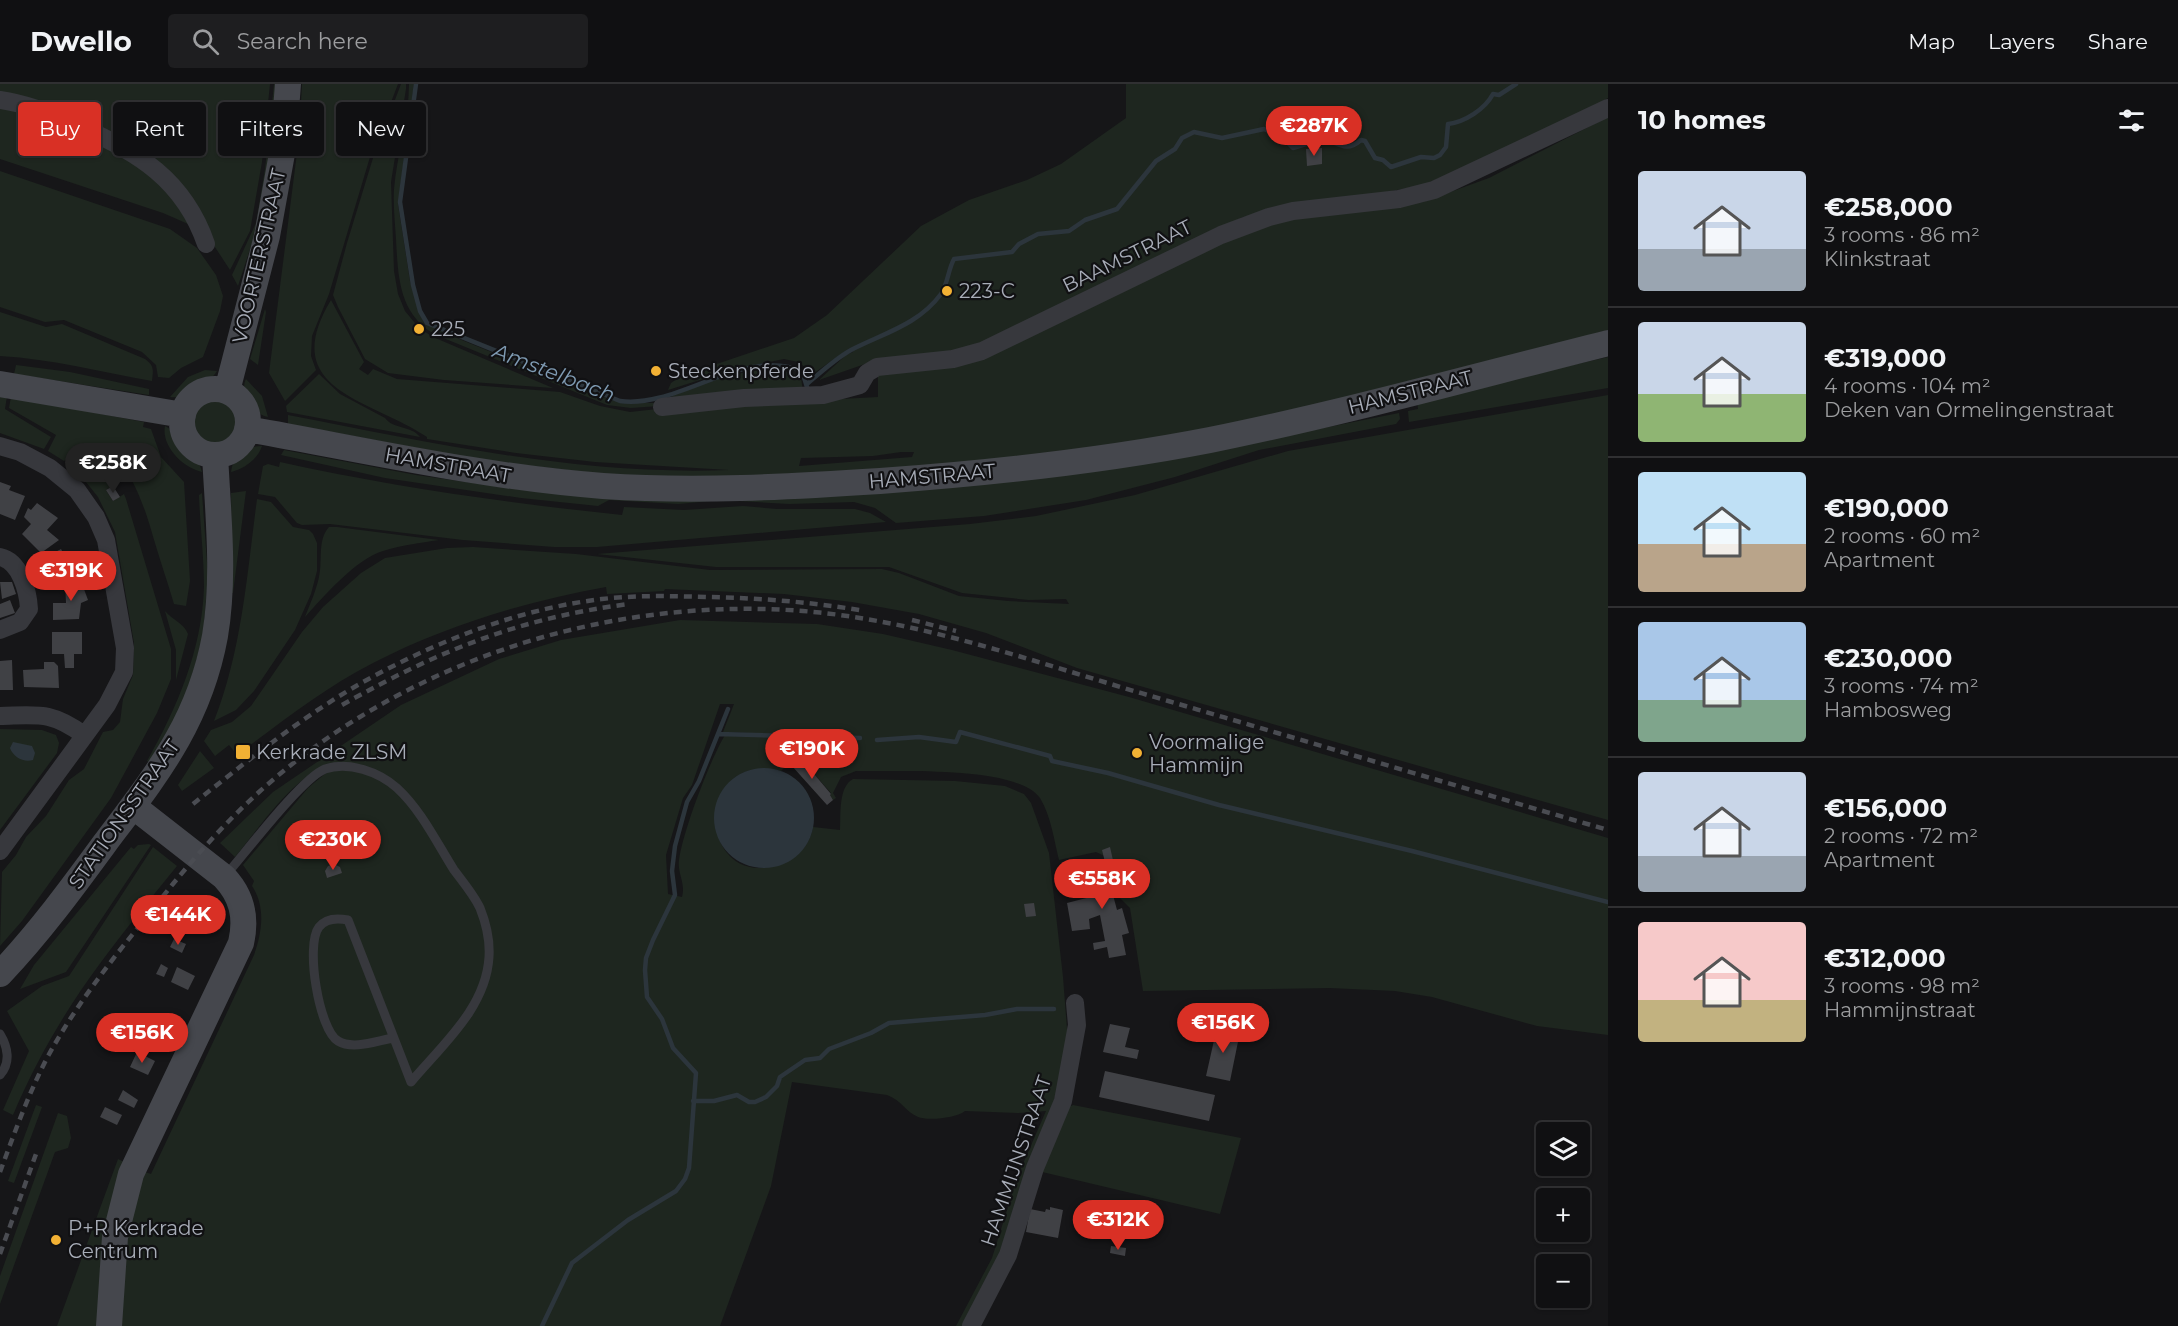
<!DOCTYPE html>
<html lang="en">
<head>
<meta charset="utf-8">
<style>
  :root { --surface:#101012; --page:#1e1e20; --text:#f1f3f6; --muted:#9c9d9f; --line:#303032; --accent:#d93025 }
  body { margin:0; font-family:Montserrat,sans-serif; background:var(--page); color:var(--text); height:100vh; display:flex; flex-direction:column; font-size:22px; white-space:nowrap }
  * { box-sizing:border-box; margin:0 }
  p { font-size:20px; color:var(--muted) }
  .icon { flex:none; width:33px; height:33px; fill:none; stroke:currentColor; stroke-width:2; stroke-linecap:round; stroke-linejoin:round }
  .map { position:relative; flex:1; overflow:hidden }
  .panel { display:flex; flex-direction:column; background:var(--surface); width:570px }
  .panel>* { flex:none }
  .top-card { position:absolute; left:18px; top:18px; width:570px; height:54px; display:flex; gap:12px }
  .tools { position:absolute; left:1536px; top:1038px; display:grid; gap:12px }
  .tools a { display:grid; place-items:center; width:54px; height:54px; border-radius:6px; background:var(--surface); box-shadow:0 2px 4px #0004,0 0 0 2px var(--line); font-size:30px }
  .price { position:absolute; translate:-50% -51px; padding:0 14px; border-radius:21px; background:var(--accent); color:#fff; font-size:20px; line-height:39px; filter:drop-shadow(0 2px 3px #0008) }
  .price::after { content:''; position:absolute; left:50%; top:36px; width:18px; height:14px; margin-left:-9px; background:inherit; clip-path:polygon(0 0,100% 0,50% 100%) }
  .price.active { background:#222; color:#fff }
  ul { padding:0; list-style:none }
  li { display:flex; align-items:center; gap:18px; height:150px; padding:0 30px }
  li+li { border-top:2px solid var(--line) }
  li span { display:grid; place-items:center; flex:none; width:168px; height:120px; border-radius:6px; color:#555 }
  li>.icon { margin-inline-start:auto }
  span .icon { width:72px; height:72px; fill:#fffc; stroke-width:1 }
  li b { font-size:26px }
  h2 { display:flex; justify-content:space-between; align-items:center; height:72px; padding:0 30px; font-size:26px }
  .pill { padding:0 21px; border-radius:6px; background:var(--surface); box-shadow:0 2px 4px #0004,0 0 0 2px var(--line); font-size:21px; line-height:54px }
  .pill.active { background:var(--accent); color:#fff }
  header { display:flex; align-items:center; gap:36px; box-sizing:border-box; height:84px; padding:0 30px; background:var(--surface); border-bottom:2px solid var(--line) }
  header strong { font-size:28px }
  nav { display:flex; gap:33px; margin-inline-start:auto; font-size:21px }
  .search { width:420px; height:54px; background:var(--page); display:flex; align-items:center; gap:15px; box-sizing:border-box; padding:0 21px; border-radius:6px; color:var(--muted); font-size:22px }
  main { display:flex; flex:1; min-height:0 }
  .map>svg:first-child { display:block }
</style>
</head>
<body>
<header>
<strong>Dwello</strong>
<div class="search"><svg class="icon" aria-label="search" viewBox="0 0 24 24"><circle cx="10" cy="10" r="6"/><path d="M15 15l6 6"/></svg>Search here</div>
<nav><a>Map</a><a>Layers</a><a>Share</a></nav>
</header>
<main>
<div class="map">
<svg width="1608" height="1242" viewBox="0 0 1608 1242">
  <rect width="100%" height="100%" fill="#161618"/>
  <path fill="#1e261f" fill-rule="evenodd" d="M0,0H270L262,78L250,147L230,186L169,93L0,13Z
    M274,0H279L275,44L254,153L238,202L232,191L256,139L265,85Z
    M302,0H398L370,73L329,210L312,252L311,272L316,286L285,317L269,289L299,53Z
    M401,0H406V5L391,98L394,187L398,210L405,227L419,244L433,253L553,304L444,296L388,289L365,275L338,223L333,211L347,159L373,74Z
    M409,0H414L398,120L410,197L424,239L464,257L611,316L625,319H659V322L631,324L607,321L436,251C399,231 398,193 396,155C395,139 393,121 394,105C397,70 409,35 409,0Z
    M1126,0H1608V14L1562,40L1424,101L1259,132L1243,133L983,263L865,280L819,296L846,271L853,268L850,264L814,289L798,278L784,275L735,285L668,306L671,299L681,292L794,254L827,231L921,142L969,116L1027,96L1061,80L1126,34Z
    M0,20L25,24L144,79L195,143L163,129L0,75Z
    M1608,33V246L1353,315L1175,354L886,388L646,395L488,377L288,340V331C432,359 582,392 729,386L595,378L516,369L427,355V353C371,315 276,307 331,216L364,278L359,285L368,291L373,285L397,295L560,308L600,322L630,328L721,318L803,317L878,313V291L934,280L1268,137L1423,118L1489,94ZM901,368H914L912,373L799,382L801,374L873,372Z
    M0,87L170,145L197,164L216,191L223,212L220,227L203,273L181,284L169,294L158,293L156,281L142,268L64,236L45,238L0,223Z
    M265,225L266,228L258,281L250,275Z
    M0,228L46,243L62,240L145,275C155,282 153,287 152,297C101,288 52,275 0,272Z
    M1608,273V304L1409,338L1408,327L1418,325L1417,316Z
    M16,281L70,288L149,305V311L14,290Z
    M765,285C778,286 790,286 801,294L803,307L669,315C687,297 740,289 765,285Z
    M205,286L217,287C209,300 185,316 170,313L188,293Z
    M319,290L340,310L385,334C394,346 411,341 420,353L287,328L286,322Z
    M246,295L262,312L268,333C253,330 239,308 246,295Z
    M0,311L7,312L5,325L51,353L44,365L0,349Z
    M1608,311V736L1077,584L986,549L919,530L852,518L784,510L665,505L664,507L607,510L606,503C524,518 447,541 373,579C324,604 280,639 237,671L229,661L215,672L204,657L211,646L232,638L251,622L302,548L323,523L361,489L385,474L447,464L473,463L576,470L710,486L882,485L899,489L959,512L1008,517L1069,520L1066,515L1029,516L962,509L889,483H716L597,470L970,440L1036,432L1135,411L1288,367Z
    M11,313L144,338L143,343L151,345L161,373L184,398L190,497L186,522L174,520C168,500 161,479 155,459C144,421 119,331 64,377L48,367L56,351L9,324Z
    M192 338a24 24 0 1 1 48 0a24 24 0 1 1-48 0Z
    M1399,329L1400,335L1396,340L1259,366L1175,393L1086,416L984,432L896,439L875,424L854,418L789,420L722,416L678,420L609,416L598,422L521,414L385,394L281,371L284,366L416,391L523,406L1196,369Z
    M165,342C177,347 200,375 202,388C183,384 161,362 165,342Z
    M262,362C258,375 244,385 231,388C233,371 245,362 262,362Z
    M280,378C394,403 507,419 622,431L624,423L684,426L743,422L777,425H855L870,429L886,438L597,463H554L463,456L330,440L302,441L297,439L275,413L258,410L263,382L268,380L279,383Z
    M94,379L108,388L118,398L106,406L113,417L124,410L126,415L171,565V595L157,629L111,714L22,837L0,862L2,788L16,771L26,753L46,732L69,696L84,685L103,648L113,646L120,638L123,615L133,591L134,559L115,448L98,413L77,387L83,381Z
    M246,407L233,509H232L231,409Z
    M202,409L208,492L203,552L188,607L177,631L150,679L147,677C177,624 202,566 204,503C204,473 200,441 199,411Z
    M257,415L271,418L293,443L309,446L313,450L317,459V487L311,510L295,546L254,607L236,626L214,637C242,566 247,490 257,415Z
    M329,443H337L439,456C420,459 401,461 383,467C356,475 324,512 305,533C310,520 316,507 319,493C323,476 317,456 329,443Z
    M165,527C172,536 184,539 188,550L176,596V566Z
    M680,536L817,540L883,550L952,566L1129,613L1608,754V951L1537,942L1432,913L1395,907L1330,904L1143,907L1130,824L1112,806L1109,796L1117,794L1113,776L1096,768L1059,776C1054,756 1051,732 1040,714C1017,681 895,688 856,687L841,693L833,709L836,714L833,716L830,711L831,709L797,671L781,687C701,667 696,783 759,784C766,784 774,780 781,778C799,772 809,762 813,743L840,746C841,731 838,703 853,695L955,697L1005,702L1024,710L1031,719L1049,769L1063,893L1068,958L1065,982L1009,1156L965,1242H956L992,1174L1018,1091L1046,1027L1019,1029L965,1027C957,1034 928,1037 918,1033C906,1028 901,1016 887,1011L792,998L771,1102L720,1242H57L118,1075L142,1087L248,806L145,1088L151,1090L254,871C262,848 266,823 252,802L254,797L243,781L308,704L339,678C296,686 262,741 235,773L220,759L273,708L401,621L499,575L561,556ZM720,620H734L723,648L859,653V655L725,651C710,676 683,747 679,776C677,788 686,800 682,813L668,810L666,771L683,714L692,701Z
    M0,645L42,646L56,651L59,659L57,669L0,746Z
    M200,667L214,684L182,707L178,701Z
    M149,760L151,761L66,888L20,905L34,881L131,763L134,765L138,761Z
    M153,763L177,782L151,814L146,817L143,824C88,892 48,949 13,1031L3,1026L29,967L7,927L42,902L69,892Z
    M36,1021L42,1023L14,1099L8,1097Z
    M1073,1021L1241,1054L1220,1130L1038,1087L1066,1024Z
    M58,1029L67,1032L71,1054L68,1064L55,1068L0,1220V1192Z"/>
  <path fill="#2c353c" d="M13,658L32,662L35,669L33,676C24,679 13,673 10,664Z
    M714 734a50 50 0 1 1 100 0a50 50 0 1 1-100 0Z"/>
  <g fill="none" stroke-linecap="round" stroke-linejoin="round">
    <path stroke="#2c353c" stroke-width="4.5" d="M416,0L400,118L413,201L420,227L427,239L620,317C679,325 743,262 802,287L807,303
      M807,300C821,288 835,275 851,266C884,249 918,241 941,210C948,199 948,186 954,175L1012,168L1019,160L1038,150L1069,147L1085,136L1117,125L1156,77L1175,65L1182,54L1194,48L1222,54L1264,45L1282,53L1293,64L1316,57V54L1320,53C1338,58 1345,70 1361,56L1365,57L1375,74L1383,76L1391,83L1421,73L1434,74L1440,71L1446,63L1448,40C1465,38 1485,25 1493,10L1499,11L1516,0
      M719,650L860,654
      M877,656L919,653L956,658L960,648L1050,672L1052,677L1108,689L1219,721L1412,767L1608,818
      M693,1017H714L737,1011L749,1018H755L766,1013L777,1002L780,993L805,976L820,974L829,965L871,949L889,939L985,931L1017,925H1054
      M542,1242L572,1179L628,1136L676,1107L685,1095L689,1084L696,989L673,964L662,935L647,913L645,886L646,874L653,856L675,811L672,787L675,762L687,718L699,697L728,625"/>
  </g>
  <path fill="#404145" d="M1322,64V80L1307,82L1306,65Z
    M0,398L11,402L9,406L25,412L15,436L0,430Z
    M113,402L120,413L113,417L106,406Z
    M37,419L58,434L47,446L59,456L41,469L22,450L31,440L24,433L28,424L31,426Z
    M61,465L66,474L49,483L44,474Z
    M81,497L88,516L81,519L79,535L53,536V519H66L65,498Z
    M0,498H12L16,510L2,515Z
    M10,516L15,529L0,534V520Z
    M52,548H82V570H74V584H65L64,570H52Z
    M12,576L13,606H0V577Z
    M44,578H54L58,582L59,604L24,603L23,586L44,585Z
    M798,671L831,710L830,711L833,716L827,721L792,682L795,679L792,676Z
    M1110,763L1117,794L1109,796L1117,826L1122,824L1129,849L1122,851L1126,871L1109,874L1107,863L1094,866L1093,859L1105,857L1100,831L1089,835L1090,845L1072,847L1067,819L1098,811L1093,795L1096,794L1094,780L1105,778L1102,766Z
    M334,780L340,783L342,789L327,794L325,787L328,782Z
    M1034,819L1036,832L1026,833L1024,820Z
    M174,855L186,860L182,869L170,863Z
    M161,880L168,884L164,893L156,890Z
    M177,883L195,892L188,906L171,898Z
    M1110,940L1130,944L1125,963L1139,966L1137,975L1103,968Z
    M1217,943L1240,948L1230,997L1206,992Z
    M137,968L155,977L148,991L130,983Z
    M1105,987L1215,1011L1209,1037L1099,1013Z
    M123,1006L138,1016L134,1024L118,1016Z
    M105,1023L122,1031L117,1041L100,1033Z
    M1050,1123L1063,1126L1058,1154L1026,1148L1030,1125L1045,1128L1046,1125L1050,1126Z
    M1111,1162L1126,1164L1125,1172L1110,1169Z"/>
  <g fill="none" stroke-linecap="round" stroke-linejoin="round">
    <path stroke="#37383d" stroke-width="9" d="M226,791C246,768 302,694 325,685C349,677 379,688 397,704C421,726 437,759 454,786C463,798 474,811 480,824C486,839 490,857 489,873C486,924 442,961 411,998L348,836C338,834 326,834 319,843C305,861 319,946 338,957C353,966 376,957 393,954
      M0,950C8,963 11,979 0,991"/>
    <path stroke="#37383d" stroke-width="18" d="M0,16C28,20 53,30 79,42C138,68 184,96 206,160
      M662,323L744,314L823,311L860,301L867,289L877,283L953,275L982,267L1221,151L1269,133L1293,127L1399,115L1434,106L1608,24
      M0,362L20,368L50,384L77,406L96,433L106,456L125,564L124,588L107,621L0,767
      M0,473C20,477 28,507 29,525L20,538L0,546
      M0,632C39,631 51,627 84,651
      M971,1242L1008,1171L1035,1084L1063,1017L1077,941L1075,919"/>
    <path stroke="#45474d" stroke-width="26" d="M0,300L183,331
      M182 338a33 33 0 1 1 66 0a33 33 0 1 1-66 0Z
      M227,307L267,152L283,64L288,0
      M247,345C365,366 483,393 603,402C695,408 788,403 880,397C991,389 1102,377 1210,356C1344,329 1476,292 1608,259
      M0,890C39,849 72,804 105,759C156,691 199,639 215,552C225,493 218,430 215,371
      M109,1242L115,1153L131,1090L241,859C247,833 242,812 224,793L133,722"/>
    <path stroke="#4a4c52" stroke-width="4.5" stroke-dasharray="8 6" stroke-linecap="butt" d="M912,536L956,547
      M342,621C438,567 519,534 629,520
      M193,720C247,677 303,632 363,598C437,557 518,525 602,515C637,511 672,512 707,513C760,514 812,518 865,527
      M0,1088C14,1050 28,1011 47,974C74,924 109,879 145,835C180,790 217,746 259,708C406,576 607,512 803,527C916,536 1026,575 1134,607C1292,653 1450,700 1608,746
      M0,1170L36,1070"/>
  </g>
  <g fill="#f2b134" stroke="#111113" stroke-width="2">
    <circle cx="947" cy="207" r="6"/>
    <circle cx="419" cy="245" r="6"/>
    <circle cx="656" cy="287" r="6"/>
    <rect x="235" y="660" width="16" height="16" rx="3"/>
    <circle cx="1137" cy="669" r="6"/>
    <circle cx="56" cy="1156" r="6"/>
  </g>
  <g text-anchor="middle" stroke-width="4.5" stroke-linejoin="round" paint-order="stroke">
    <g font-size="20" fill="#a8adb8" stroke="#111113">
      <text transform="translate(259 172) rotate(-77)" y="7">VOORTERSTRAAT</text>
      <text transform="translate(1127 172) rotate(-26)" y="7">BAAMSTRAAT</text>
      <text transform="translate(1410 308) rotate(-14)" y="7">HAMSTRAAT</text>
      <text transform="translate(448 381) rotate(10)" y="7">HAMSTRAAT</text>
      <text transform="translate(932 392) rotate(-5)" y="7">HAMSTRAAT</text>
      <text transform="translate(124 730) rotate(-55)" y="7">STATIONSSTRAAT</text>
      <text transform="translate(1016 1077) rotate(-71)" y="7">HAMMIJNSTRAAT</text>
    </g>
    <g font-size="20" fill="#a8adb8" stroke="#111113" text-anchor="start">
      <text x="959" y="214">223-C</text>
      <text x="431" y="252">225</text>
      <text x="668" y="294">Steckenpferde</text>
      <text x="1149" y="665">Voormalige<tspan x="1149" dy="23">Hammijn</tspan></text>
      <text x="256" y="675">Kerkrade ZLSM</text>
      <text x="68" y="1151">P+R Kerkrade<tspan x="68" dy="23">Centrum</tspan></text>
    </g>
    <g font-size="21" font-style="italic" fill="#7f9bb3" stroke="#111113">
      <text transform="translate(554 289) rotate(21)" y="7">Amstelbach</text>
    </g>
  </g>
</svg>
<div class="tools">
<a><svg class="icon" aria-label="layers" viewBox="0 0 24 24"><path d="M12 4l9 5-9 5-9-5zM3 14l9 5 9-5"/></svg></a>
<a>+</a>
<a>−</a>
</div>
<b class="price" style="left:1314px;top:73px">€287K</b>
<b class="price active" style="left:113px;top:410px">€258K</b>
<b class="price" style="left:71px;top:518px">€319K</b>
<b class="price" style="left:812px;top:696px">€190K</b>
<b class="price" style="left:333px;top:787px">€230K</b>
<b class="price" style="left:1102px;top:826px">€558K</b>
<b class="price" style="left:178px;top:862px">€144K</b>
<b class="price" style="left:1223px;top:970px">€156K</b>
<b class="price" style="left:142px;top:980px">€156K</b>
<b class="price" style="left:1118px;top:1167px">€312K</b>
<div class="top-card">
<a class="pill active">Buy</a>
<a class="pill">Rent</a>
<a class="pill">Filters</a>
<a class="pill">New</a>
</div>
</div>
<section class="panel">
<h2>10 homes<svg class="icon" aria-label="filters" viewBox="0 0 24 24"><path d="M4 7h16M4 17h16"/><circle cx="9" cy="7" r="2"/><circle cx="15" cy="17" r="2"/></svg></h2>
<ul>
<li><span style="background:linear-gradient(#c9d6e8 65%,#9aa5b1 0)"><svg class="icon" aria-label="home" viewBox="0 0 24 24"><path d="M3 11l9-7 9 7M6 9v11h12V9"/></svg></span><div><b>€258,000</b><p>3 rooms · 86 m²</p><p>Klinkstraat</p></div></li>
<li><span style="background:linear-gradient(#c9d6e8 60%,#8fb573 0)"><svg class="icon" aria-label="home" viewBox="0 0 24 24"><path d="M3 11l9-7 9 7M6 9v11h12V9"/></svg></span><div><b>€319,000</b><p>4 rooms · 104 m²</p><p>Deken van Ormelingenstraat</p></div></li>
<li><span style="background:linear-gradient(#bfe0f5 60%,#b9a48a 0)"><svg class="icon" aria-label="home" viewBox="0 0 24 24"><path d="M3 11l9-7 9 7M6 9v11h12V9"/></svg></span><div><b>€190,000</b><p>2 rooms · 60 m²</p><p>Apartment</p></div></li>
<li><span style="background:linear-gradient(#a9c7e8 65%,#7fa58c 0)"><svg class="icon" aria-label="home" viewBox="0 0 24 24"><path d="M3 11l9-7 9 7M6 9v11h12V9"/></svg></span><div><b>€230,000</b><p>3 rooms · 74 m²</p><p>Hambosweg</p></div></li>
<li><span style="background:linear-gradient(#c9d6e8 70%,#9aa5b1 0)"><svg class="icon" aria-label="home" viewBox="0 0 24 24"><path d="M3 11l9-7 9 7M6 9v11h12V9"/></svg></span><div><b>€156,000</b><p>2 rooms · 72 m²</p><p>Apartment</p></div></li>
<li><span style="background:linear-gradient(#f6c9c9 65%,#c2b280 0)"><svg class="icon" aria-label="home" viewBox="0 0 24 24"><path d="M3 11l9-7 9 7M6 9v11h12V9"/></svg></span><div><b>€312,000</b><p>3 rooms · 98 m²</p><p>Hammijnstraat</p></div></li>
</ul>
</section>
</main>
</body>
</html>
